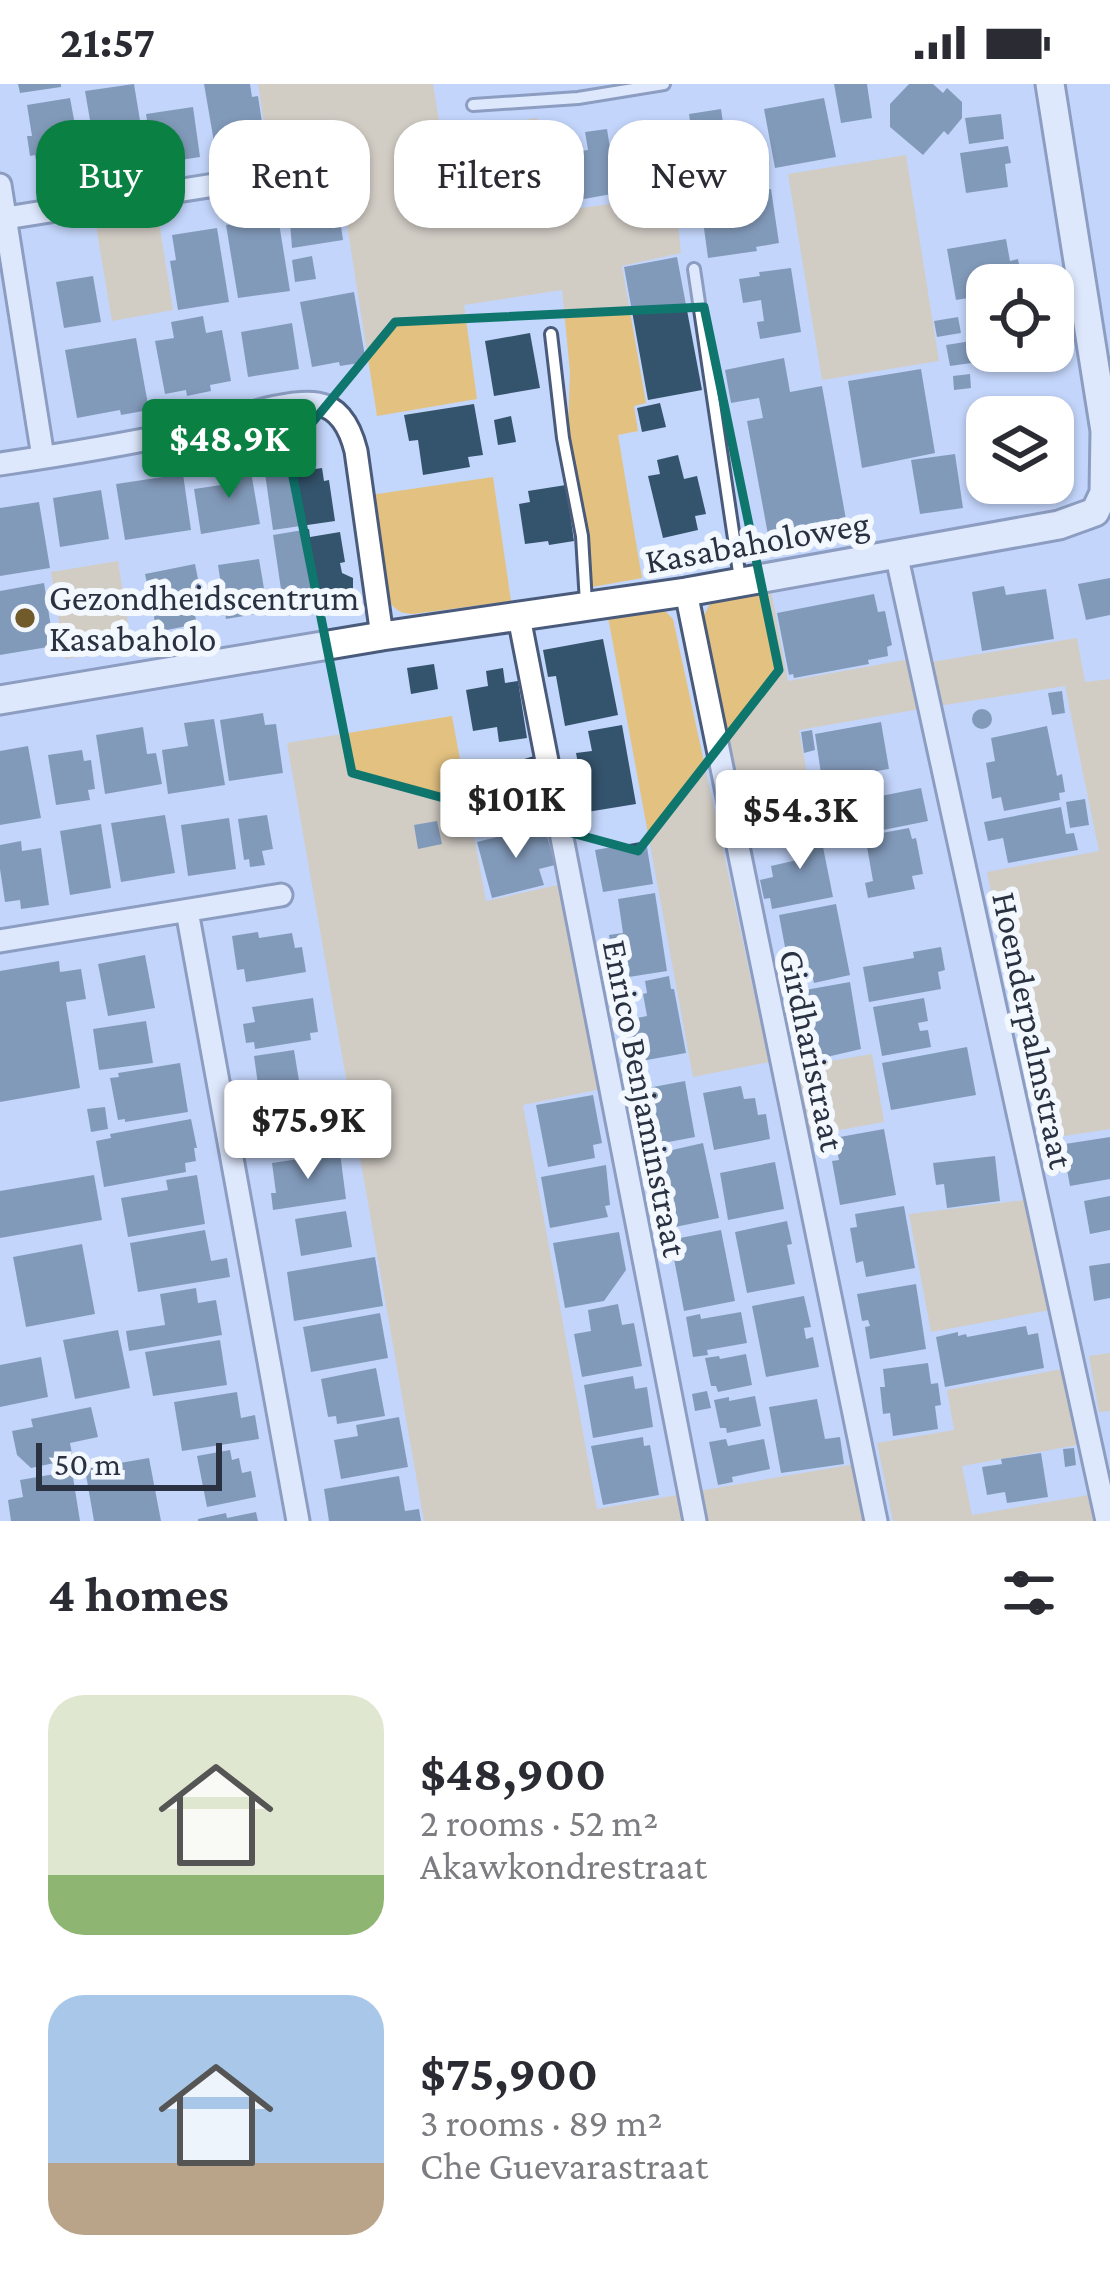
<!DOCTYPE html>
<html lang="en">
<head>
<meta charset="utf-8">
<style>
  :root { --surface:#fff; --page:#f7f7f7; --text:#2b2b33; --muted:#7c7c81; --accent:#0b8043 }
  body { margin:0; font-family:"Crimson Pro",serif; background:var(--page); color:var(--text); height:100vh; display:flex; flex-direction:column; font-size:45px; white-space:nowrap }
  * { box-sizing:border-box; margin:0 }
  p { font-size:39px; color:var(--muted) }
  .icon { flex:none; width:66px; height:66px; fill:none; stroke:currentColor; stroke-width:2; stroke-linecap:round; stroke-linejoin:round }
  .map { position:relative; height:1437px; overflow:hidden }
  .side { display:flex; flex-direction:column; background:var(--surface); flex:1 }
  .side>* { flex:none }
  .guide { position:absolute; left:36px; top:36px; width:1038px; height:108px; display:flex; gap:24px }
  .tools { position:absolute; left:966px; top:180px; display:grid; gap:24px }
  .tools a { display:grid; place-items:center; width:108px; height:108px; border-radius:24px; background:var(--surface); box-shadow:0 3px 9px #0004; font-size:60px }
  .scale { position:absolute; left:36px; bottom:30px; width:186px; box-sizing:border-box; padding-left:12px; border:6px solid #2a3140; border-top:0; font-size:33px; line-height:42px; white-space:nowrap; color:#2a3140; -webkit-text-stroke:9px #f3f7fe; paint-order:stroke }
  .price { position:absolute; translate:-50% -102px; padding:0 27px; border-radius:12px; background:#fff; color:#222; font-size:39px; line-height:78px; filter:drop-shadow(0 3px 6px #0008) }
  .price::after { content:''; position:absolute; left:50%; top:72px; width:36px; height:27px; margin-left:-18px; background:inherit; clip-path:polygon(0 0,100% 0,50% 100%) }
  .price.on { background:var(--accent); color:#fff }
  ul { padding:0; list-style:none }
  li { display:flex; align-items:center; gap:36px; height:300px; padding:0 48px }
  li span { display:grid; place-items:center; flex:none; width:336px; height:240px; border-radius:36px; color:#555 }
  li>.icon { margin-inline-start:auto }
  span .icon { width:144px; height:144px; fill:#fffc; stroke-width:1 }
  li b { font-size:51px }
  h2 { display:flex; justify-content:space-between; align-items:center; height:144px; padding:0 48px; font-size:51px }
  .pill { padding:0 42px; border-radius:36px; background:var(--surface); box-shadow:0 3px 9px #0004; font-size:42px; line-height:108px }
  .pill.on { background:var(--accent); color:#fff }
  .status { display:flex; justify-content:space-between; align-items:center; height:84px; padding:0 60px; background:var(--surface); direction:ltr }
  .status svg { height:33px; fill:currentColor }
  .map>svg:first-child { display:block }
</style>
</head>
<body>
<div class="status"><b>21:57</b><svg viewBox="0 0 49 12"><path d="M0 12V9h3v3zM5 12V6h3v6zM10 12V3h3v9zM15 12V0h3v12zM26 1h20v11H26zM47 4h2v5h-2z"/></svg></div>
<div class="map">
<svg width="1110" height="1437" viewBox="0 0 1110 1437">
  <rect width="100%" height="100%" fill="#c3d6fb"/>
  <path fill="#e3c281" d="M258,0H433L441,49L537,34L552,128L675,111L681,169L622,182L646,319L634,322L638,347L618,351L642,494L592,503L568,346L570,288L562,206L464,221L477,315L377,332L338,83L272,92Z
    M906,71L939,277L822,296L788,90Z
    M156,119L173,226L112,237L94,130Z
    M493,393L511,517L413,530C406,529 402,530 395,524C376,508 374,437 370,411Z
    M118,477L132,565L65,575L51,488Z
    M771,506L788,597L910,575L920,625L799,646L815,734L744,746L703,533L710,520L716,516Z
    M661,523L673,535L769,978L693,993L608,533Z
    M1077,554L1085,598L1110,595V1045L1039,1056L987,788L1099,767L1065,602L938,622L931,578Z
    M452,632L486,817L562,800L601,1005L523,1021L597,1425L683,1410L688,1437H424L287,659Z
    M872,970L884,1038L801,1053L789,984Z
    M1025,1116L1050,1226L931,1248L909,1130Z
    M1110,1269V1327L1099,1328L1089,1272Z
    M1062,1285L1077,1361L962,1382L972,1431L1089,1411L1095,1437H893L877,1359L954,1346L947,1306Z
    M855,1380L865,1437H704L699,1407Z"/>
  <path fill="#34536c" d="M18,0H61V3L20,9Z
    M134,0L147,79L130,82L129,78L98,83L85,7Z
    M204,0H250L252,13L258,12L264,51L214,58Z
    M834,0H867L872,34L841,39Z
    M909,0H933L943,9L947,4L962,18V34L948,51L944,47L923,71L890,43V20Z
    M70,14L81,73L37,81L35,71L30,72L27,52H32L27,21Z
    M824,14L836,73L775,84L764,25Z
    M193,23L200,73L154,80L146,30Z
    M721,25L732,98L684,105L675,46L691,44L689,30Z
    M1001,30L1004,55L969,60L965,34Z
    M655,43L664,101L625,108L617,60L633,57L631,46Z
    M607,45L617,109L573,117L565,69L588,66L585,48Z
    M1008,62L1011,79L1005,80L1008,103L966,109L960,69Z
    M333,88L343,156L292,164L289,126L281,127L277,96Z
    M771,105L779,159L756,163L757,167L708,174L701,122L748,115L747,108Z
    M278,133L290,207L238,214L226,141Z
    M217,144L229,218L178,226L170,177L176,176L172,151Z
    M1006,155L1010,177L1018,175L1023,201H987V219L981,220L980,212L956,216L947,165Z
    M312,172L316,195L295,198L292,176Z
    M677,173L702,306L648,316L624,183Z
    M791,184L801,248L760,255L757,238L764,237L761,216L743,219L739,195L760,192L759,188Z
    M93,192L101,238L64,244L56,198Z
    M354,208L366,278L340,282L339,278L312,283L300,218Z
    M203,232L206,249L222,246L231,297L210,301L211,307L187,312L186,306L165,310L155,257L174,254L171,238Z
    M958,233L961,249L937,253L934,237Z
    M292,239L299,285L248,293L241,248Z
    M987,244V267H998L1000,275L950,282L946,261L971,257L969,247Z
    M530,249L540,304L494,312L485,257Z
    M136,254L149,326L121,331L120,326L77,334L65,266Z
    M784,274L790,308L822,302L847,441L769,456L747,337L763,334L759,314L731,319L725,286Z
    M921,285L935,369L862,384L848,297Z
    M970,290L971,304L954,306L953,292Z
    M660,319L666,343L642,348L637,324Z
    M474,320L483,371L468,373L470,383L423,391L418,356L409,357L404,331Z
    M511,332L516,358L498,361L494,336Z
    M987,332V391L975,393L970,333Z
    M289,364L290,374L296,373L307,378L308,386L322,384L324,397L329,396L335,437L273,446L262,368Z
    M955,370L963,424L920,430L911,376Z
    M678,371L684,395L697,392L706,430L695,432L698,446L663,454L648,392L660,390L657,376Z
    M249,376L260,440L201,450L194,405L228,400L225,379Z
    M183,390L191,446L125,456L116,400Z
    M566,401L574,457L549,461L548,457L525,460L519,420L530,418L528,407Z
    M101,406L109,455L60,463L53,414Z
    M39,418L50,484L0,492V424Z
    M309,445L310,453L340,448L345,478L340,479L342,489L353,494V516L345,525L330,527L325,521L305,524L302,509L282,512L273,451Z
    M259,475L268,528L226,535L218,481Z
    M195,480L204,525L194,527L197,540L157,548L145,490Z
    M1110,494V531L1086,536L1078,500Z
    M44,499L54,562L0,571V507Z
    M1004,502L1006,511L1046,505L1054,555L982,567L972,508Z
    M874,510L878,528L885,527L892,561L887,563L888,572L868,576L869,580L794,594L793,590L789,591L777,529Z
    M603,555L618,631L565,642L556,592L548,593L543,566Z
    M434,580L438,605L411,610L407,584Z
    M503,584L505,599L518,597L527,654L499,658L497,643L473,647L466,606L488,602L486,587Z
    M1062,607L1065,629L1052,631L1048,609Z
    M972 635a10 10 0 1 1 20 0a10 10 0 1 1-20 0Z
    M263,629L265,641L276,640L283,689L229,697L220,636Z
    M214,635L225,701L168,710L162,666L188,662L184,639Z
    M881,638L889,685L822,696L815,650Z
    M622,641L636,720L587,728L576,669L592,667L588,647Z
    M1047,642L1057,692L1062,690L1065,708L1059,709L1060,716L1004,727L1001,713L992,715L986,679L995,677L991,654Z
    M143,643L147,670L156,669L162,700L105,710L96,651Z
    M812,646L815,666L804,669L801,648Z
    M28,662L41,734L0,741V667Z
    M82,666L84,677L91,676L95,705L88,706L90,716L56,721L48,671Z
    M534,672L546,714L535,717L539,729L491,744L484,720L474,723L465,693Z
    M921,704L928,737L873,748L866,715Z
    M1085,715L1089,741L1070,744L1066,718Z
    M1061,723L1066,750L1074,749L1078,766L1008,779L1003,754L988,757L984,738Z
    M165,731L175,789L121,798L111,739Z
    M267,731L273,765L262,767L265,781L250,783L249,775L244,776L238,735Z
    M229,734L236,785L188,792L181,741Z
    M437,737L442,760L418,765L414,741Z
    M818,738L833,813L772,825L770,814L764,815L760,796L773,793L771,782L797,776L791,744Z
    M101,740L111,804L70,811L60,747Z
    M544,741L555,781L539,785L544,801L492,814L477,758Z
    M909,744L912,755L916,754L923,790L912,792L915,805L868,814L865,799L873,797L867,763L873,762L871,751Z
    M21,757L22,767L41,764L49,821L21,825L20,816L5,818L0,785V761Z
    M646,757L653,800L603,808L595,766Z
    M655,809L667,887L616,895L609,851L623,849L618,815Z
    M836,820L850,891L814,899L811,886L790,890L779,831Z
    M258,848L259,854L292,849L295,864L302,863L306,888L246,898L244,885L237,886L232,852Z
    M941,863L945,886L938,888L941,905L869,918L863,883L914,874L913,868Z
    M145,871L155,924L108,932L98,880Z
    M59,877L60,888L81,885L86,915L66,918L80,1004L0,1018V887Z
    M669,892L671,905H674L686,969L630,979L622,937L647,932L643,910L647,909L645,897Z
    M850,898L861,965L801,979V975L795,976L793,959L803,957L794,908Z
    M313,914L318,948L310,949L311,956L255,965L254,958L246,959L243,940L255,938L252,923Z
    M924,914L928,937L918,939L920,947L928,946L931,963L882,972L873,923Z
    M146,937L153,979L99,986L93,945Z
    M967,963L976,1011L891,1026L882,979Z
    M294,966L301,1009L260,1015L254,972Z
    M180,979L188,1028L125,1038V1035L118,1036L110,994L119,993L118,989Z
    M685,997L695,1053L658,1060L657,1053L646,1055L637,1006Z
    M741,1002L744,1015L755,1014L758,1031L766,1030L770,1055L714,1066L703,1009Z
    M593,1011L602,1059L593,1061L595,1074L548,1083L536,1021Z
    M320,1017L327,1065L269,1074L263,1037L270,1036L268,1024Z
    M105,1023L108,1045L91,1048L87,1025Z
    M191,1035L197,1064H194L196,1077L185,1079L186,1088L104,1103L96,1057L111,1054L110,1050Z
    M884,1045L896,1111L840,1121L832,1077L839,1076L834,1054Z
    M1110,1053V1095L1070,1102L1067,1086L1058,1088L1054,1066L1065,1065V1060Z
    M703,1059L719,1134L675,1143L659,1069Z
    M340,1069L346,1115L273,1126L271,1109H276L272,1079Z
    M995,1072L1000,1117L947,1124L944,1100L936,1101L933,1079Z
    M775,1078L784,1125L728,1136L720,1089Z
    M606,1081L610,1121L605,1122L608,1133L550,1144L541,1093Z
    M94,1091L102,1136L0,1154V1107Z
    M197,1091L205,1140L128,1153L121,1114L168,1106L166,1096Z
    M1110,1112V1146L1090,1150L1084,1117Z
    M904,1122L915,1184L866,1193L863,1177L856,1179L850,1144L857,1143L855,1130Z
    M346,1127L352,1163L301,1172L295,1135Z
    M787,1137L792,1160L787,1161L795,1200L747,1209L735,1148Z
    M205,1146L211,1177L227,1174L230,1193L138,1208L130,1159Z
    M721,1146L735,1217L684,1227L674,1175L684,1174L680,1154Z
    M619,1148L626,1186L604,1217L565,1224L553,1159Z
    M82,1160L95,1230L26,1243L13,1173Z
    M375,1173L383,1222L294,1237L287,1188Z
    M1110,1179V1214L1094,1217L1089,1182Z
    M916,1200L926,1265L870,1275L865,1243L870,1242L868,1236L862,1237L857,1210Z
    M196,1204L198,1219L216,1216L222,1251L129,1267L126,1247L165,1241L160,1210Z
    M804,1212L811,1243L804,1244L806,1255L813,1253L819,1283L766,1293L752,1222Z
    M618,1220L622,1241L634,1239L642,1282L582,1293L574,1250L591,1247L588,1226Z
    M741,1228L747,1259L707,1266L708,1271L693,1273L686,1233L700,1230L701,1235Z
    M380,1229L388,1274L311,1288L303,1243Z
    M1026,1242L1028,1251L1038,1249L1044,1284L945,1303L936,1253L958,1248V1252L966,1250L967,1253Z
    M118,1246L130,1304L75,1315L63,1256Z
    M220,1256L227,1301L153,1312L145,1268Z
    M746,1270L752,1301L718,1308L716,1302H711L705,1274L719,1272L720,1275Z
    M41,1273L48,1313L0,1323V1281Z
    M928,1279L931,1300L938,1299L941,1321L935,1322L938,1345L893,1352L890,1329L883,1330L880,1303H885L883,1285Z
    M376,1284L385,1332L337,1340L336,1332L328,1333L321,1295Z
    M633,1292L635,1305L647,1303L653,1343L593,1354L584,1301Z
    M707,1307L711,1324L695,1327L692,1310Z
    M237,1308L241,1334L255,1331L259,1355L182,1367L174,1318Z
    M755,1312L761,1342L727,1349L726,1344H720L714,1316L729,1313V1317Z
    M817,1315L825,1355L840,1353L844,1380L781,1389L769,1323Z
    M91,1323L98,1353L70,1359L73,1375L31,1384L17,1371L12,1347L33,1343L31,1335Z
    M399,1333L408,1383L341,1395L334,1356L358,1352L356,1341Z
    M643,1353L644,1362L650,1361L659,1411L603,1421L591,1362Z
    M726,1355L728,1362L764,1355L770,1385L732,1393L733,1398L718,1401L709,1358Z
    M1074,1364L1076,1381L1065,1383L1063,1365Z
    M230,1366L232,1376L239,1374L242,1389L251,1387L256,1413L207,1423L197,1372Z
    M1041,1369L1048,1413L1007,1419L1005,1408L987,1411L982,1383L1002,1380L1001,1375Z
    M149,1374L161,1437H94L85,1385Z
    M72,1387L80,1437H11L8,1416L23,1413L20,1396Z
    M399,1392L405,1427L419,1425L421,1437H329L324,1405Z
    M256,1428L258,1437H198V1435L226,1429L227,1434Z"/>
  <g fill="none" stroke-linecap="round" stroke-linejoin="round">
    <defs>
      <path id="service" d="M473,21L578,14L664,0
        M694,185L740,495
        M551,250L563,354L582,452L586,519"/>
      <path id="minor" d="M0,101L43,373
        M6,134L259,94
        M0,380C61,371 122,361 183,348C218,341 285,314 318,320C341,324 351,347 356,367L382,552
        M896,469L1107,1437
        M686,508L876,1437
        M519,533L695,1437
        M187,827L298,1437
        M0,857L281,811"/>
      <path id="tertiary" d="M0,616L382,552L686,508L1059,441L1095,428L1104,409L1105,347L1050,0"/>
    </defs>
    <use href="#service" stroke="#4a5a7a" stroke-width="16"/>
    <use href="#minor" stroke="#4a5a7a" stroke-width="27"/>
    <use href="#tertiary" stroke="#4a5a7a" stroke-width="33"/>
    <use href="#service" stroke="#fff" stroke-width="10"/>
    <use href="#minor" stroke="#fff" stroke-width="21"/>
    <use href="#tertiary" stroke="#fff" stroke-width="27"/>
  </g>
  <path d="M0 0H1110V1437H0ZM704,223L779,586L638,767L352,689L288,368L395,238Z" fill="#c3d6fb" fill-opacity=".55" fill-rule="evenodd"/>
  <path fill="none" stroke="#0f766e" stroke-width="9" stroke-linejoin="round" d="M704,223L779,586L638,767L352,689L288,368L395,238Z"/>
  <circle fill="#725b2b" stroke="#f3f7fe" stroke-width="4.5" cx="25" cy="534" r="12"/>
  <g text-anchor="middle" stroke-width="12" stroke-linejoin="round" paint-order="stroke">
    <g font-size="36" fill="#2a3140" stroke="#f3f7fe">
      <text transform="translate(757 457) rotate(-10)" y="13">Kasabaholoweg</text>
      <text transform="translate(1034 946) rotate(78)" y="13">Hoenderpalmstraat</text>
      <text transform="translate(813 966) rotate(78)" y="13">Girdharistraat</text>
      <text transform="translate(646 1014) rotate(79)" y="13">Enrico Benjaminstraat</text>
    </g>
    <g font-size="36" fill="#2a3140" stroke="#f3f7fe" text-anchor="start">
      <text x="49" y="526">Gezondheidscentrum<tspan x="49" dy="41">Kasabaholo</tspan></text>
    </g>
  </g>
</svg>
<div class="tools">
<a><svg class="icon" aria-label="locate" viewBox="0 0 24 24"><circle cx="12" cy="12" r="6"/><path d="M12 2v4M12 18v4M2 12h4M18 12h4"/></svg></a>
<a><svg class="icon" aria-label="layers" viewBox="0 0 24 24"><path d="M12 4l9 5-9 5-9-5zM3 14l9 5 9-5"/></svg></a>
</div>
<div class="scale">50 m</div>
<b class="price on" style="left:229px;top:417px">$48.9K</b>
<b class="price" style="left:516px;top:777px">$101K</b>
<b class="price" style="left:800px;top:788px">$54.3K</b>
<b class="price" style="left:308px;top:1098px">$75.9K</b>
<div class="guide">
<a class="pill on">Buy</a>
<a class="pill">Rent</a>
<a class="pill">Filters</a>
<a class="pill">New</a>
</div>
</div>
<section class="side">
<h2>4 homes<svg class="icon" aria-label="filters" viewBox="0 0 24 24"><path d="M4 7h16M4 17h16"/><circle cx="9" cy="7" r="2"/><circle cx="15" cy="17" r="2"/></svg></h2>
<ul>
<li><span style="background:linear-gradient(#dfe7d0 75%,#8fb573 0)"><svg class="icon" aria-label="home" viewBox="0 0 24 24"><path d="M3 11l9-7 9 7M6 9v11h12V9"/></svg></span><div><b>$48,900</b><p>2 rooms · 52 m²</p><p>Akawkondrestraat</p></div></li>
<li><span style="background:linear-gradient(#a9c7e8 70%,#b9a48a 0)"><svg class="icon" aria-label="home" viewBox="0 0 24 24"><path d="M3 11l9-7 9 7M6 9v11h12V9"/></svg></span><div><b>$75,900</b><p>3 rooms · 89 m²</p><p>Che Guevarastraat</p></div></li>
</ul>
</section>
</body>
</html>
